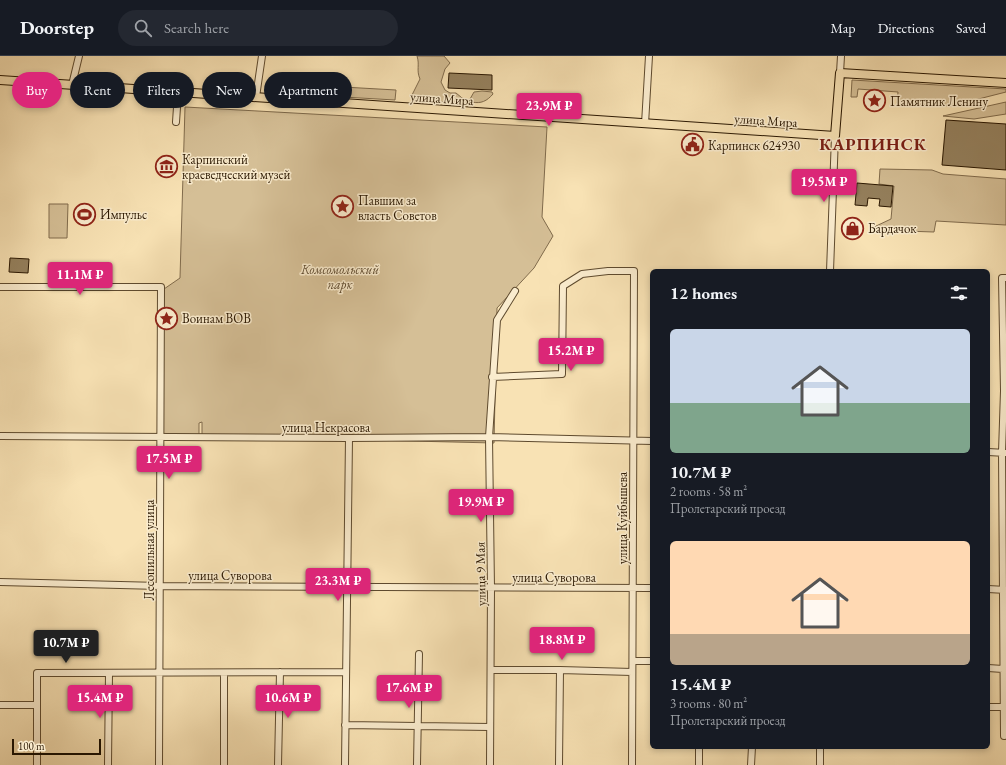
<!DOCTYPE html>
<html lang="en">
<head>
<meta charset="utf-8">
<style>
  :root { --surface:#171b24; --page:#242831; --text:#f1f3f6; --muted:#9ea1a6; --line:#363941; --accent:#db2777 }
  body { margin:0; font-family:"EB Garamond",serif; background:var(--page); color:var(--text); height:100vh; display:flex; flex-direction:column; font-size:15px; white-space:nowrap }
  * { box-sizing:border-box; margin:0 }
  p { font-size:13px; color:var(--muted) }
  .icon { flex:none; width:22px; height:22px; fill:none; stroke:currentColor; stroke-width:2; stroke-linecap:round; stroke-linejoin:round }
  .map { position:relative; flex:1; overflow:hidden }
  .panel { position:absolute; left:650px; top:213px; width:340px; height:480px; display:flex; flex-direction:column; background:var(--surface); border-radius:6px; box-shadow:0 2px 6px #0003 }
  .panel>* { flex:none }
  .guide { position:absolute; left:12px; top:16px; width:380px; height:36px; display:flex; gap:8px }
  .scale { position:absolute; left:12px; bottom:10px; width:89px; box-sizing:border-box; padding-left:4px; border:2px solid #2a1701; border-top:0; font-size:11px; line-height:14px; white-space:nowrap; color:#2a1701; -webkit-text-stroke:3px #faecce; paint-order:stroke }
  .price { position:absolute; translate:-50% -34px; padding:0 9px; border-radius:4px; background:var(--accent); color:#fff; font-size:13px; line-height:26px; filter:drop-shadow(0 1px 2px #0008) }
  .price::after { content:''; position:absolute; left:50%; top:24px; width:12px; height:9px; margin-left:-6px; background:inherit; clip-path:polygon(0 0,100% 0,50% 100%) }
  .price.on { background:#222; color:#fff }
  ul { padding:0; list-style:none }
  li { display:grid; align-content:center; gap:8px; height:212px; padding:0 20px }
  li span { display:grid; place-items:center; height:124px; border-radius:6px; color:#555 }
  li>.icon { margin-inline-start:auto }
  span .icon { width:72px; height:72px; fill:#fffc; stroke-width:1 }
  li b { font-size:17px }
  h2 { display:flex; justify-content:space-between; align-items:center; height:48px; padding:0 20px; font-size:17px }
  .chip { padding:0 14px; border-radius:18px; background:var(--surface); box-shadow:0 2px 6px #0003; font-size:14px; line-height:36px }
  .chip.on { background:var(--accent); color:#fff }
  header { display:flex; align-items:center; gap:24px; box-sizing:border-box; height:56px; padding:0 20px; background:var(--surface); border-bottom:1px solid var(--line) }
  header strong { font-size:19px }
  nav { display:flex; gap:22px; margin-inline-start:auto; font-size:14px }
  .search { width:280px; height:36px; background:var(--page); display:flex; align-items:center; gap:10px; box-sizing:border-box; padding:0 14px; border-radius:22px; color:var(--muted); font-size:15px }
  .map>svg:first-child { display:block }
</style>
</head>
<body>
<header>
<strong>Doorstep</strong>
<div class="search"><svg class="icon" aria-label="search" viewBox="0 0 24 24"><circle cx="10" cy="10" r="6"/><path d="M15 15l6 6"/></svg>Search here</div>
<nav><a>Map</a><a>Directions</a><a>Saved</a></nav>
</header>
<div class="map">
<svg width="1006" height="709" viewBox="0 0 1006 709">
  <rect width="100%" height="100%" fill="#f8e2b4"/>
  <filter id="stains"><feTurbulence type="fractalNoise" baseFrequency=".005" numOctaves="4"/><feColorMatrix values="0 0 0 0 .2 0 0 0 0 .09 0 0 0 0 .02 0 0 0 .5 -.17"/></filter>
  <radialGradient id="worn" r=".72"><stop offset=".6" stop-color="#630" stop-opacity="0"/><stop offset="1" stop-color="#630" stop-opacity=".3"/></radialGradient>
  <path fill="#d5bf96" stroke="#806b4c" d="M417,0H444L450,7L445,13L441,26L445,34L450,37H456L467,46H422L413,44L411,41L420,23C416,14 420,9 417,0Z
    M852,24L1006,33V36L951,50L897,47L898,36L858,33L857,41H851Z
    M343,31L396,34L395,44L343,41Z
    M482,35L492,36L493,38C487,45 481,48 472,46L470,43L474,36Z
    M1006,46V58L974,63L943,60Z
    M185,51L547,71L542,161L553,180L534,212L497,252L494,387L202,380V366L199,367V379L161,378L164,233L180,222Z
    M880,113L932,114L943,118L1006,123V169L936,165L934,176L873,174L874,171L891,163L894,130L879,128Z
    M49,148H68L67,182H49Z"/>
  <path fill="#95815e" stroke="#2a1701" d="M449,17L492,19V34L448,32Z
    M946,64L1006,68V114L942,109Z
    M857,127L893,130L891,151L879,150L880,143L868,142L867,150L855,149Z
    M10,202L29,203L28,217L9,216Z"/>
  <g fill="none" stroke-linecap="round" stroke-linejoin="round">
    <defs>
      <path id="minor" d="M840,17L841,0
        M72,29L79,0
        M256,41L262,0
        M176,66L178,36
        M645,68L649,0
        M830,215L835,80
        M0,231H161L159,709
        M492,321L562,318L563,230L582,218L608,215H634L632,709
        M0,380L349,382L489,381L652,385
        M988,396L1006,397
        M0,526L160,530L652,532
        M988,533L1006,534
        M633,605H652
        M988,612L1003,613
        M491,614H560L632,616
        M224,617V709
        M0,649H37V617L346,616
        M988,651H1003
        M345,669L490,671
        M1004,680L1002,396L1004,335L1002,222H1006
        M37,709V649
        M108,709L109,617
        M278,709L280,616
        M345,709L349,382
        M417,709L419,598
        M490,709L491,532L489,381L497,264L515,235
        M559,709L560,614
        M699,709V691
        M751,709L752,691
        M820,709V691"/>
      <path id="major" d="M0,24L835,80L840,17L1006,27"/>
    </defs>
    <use href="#minor" stroke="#5e4a2e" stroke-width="8"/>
    <use href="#major" stroke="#2a1701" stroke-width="10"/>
    <use href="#minor" stroke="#faecce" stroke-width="6"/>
    <use href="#major" stroke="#f8e2b4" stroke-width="8"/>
  </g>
  <defs>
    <symbol id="sight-ring" viewBox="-11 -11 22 22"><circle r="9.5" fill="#faecce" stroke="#8f2418" stroke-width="1.5"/><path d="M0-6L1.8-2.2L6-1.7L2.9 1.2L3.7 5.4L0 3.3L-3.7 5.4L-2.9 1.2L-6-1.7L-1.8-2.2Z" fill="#8f2418"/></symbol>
    <symbol id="civic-ring" viewBox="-11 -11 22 22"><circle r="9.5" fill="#faecce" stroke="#8f2418" stroke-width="1.5"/><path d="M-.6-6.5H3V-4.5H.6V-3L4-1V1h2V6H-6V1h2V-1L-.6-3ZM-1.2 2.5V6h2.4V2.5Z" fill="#8f2418"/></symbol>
    <symbol id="museum-ring" viewBox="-11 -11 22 22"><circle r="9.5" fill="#faecce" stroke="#8f2418" stroke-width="1.5"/><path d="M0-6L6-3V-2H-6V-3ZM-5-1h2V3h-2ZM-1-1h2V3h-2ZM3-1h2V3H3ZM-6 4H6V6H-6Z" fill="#8f2418"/></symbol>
    <symbol id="stadium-ring" viewBox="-11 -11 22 22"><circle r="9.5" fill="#faecce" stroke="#8f2418" stroke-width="1.5"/><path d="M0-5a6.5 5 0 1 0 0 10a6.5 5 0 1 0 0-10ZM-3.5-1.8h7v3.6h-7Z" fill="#8f2418"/></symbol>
    <symbol id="shop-ring" viewBox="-11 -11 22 22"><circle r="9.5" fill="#faecce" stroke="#8f2418" stroke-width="1.5"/><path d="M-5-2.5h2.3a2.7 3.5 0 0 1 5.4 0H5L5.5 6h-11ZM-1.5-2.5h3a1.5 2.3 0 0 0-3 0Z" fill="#8f2418"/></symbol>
  </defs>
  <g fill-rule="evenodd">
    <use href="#sight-ring" x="862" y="32" width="25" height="25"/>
    <use href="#civic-ring" x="680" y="76" width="25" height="25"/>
    <use href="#museum-ring" x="154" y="98" width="25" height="25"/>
    <use href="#sight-ring" x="330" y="138" width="25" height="25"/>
    <use href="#stadium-ring" x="72" y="146" width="25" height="25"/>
    <use href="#shop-ring" x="840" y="160" width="25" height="25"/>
    <use href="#sight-ring" x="154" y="250" width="25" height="25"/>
  </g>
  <g text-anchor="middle" stroke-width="3" stroke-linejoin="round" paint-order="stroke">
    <g font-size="13" fill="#2a1701" stroke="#faecce">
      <text transform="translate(442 42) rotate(4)" y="5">улица Мира</text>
      <text transform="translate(766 64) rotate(4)" y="5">улица Мира</text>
      <text x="326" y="376">улица Некрасова</text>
      <text transform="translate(622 462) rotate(-90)" y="5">улица Куйбышева</text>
      <text transform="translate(149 494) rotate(-90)" y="5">Лесопильная улица</text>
      <text transform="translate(480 518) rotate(-91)" y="5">улица 9 Мая</text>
      <text x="230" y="524">улица Суворова</text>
      <text x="554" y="526">улица Суворова</text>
    </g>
    <g font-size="13" fill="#2a1701" stroke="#faecce" text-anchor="start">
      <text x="890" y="50">Памятник Ленину</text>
      <text x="708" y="94">Карпинск 624930</text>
      <text x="182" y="108">Карпинский<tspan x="182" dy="15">краеведческий музей</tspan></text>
      <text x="358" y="149">Павшим за<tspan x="358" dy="15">власть Советов</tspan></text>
      <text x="100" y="163">Импульс</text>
      <text x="868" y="177">Бардачок</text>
      <text x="182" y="267">Воинам ВОВ</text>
    </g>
    <g font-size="13" font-style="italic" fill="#5d492e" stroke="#faecce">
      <text x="340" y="218">Комсомольский<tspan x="340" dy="15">парк</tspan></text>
    </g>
    <g font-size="17" font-weight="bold" letter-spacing="1" fill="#7a1f14" stroke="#faecce">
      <text x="873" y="94">КАРПИНСК</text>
    </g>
  </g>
  <rect width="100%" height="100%" filter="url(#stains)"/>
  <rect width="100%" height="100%" fill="url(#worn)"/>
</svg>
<div class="scale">100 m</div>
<b class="price" style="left:549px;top:71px">23.9M ₽</b>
<b class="price" style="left:824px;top:147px">19.5M ₽</b>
<b class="price" style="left:80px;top:240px">11.1M ₽</b>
<b class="price" style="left:571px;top:316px">15.2M ₽</b>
<b class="price" style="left:169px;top:424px">17.5M ₽</b>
<b class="price" style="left:481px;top:467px">19.9M ₽</b>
<b class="price" style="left:338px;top:546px">23.3M ₽</b>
<b class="price" style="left:562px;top:605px">18.8M ₽</b>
<b class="price on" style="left:66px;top:608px">10.7M ₽</b>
<b class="price" style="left:409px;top:653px">17.6M ₽</b>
<b class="price" style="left:100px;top:663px">15.4M ₽</b>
<b class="price" style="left:288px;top:663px">10.6M ₽</b>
<div class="guide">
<a class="chip on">Buy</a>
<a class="chip">Rent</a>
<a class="chip">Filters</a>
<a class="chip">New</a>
<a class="chip">Apartment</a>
</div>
<section class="panel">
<h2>12 homes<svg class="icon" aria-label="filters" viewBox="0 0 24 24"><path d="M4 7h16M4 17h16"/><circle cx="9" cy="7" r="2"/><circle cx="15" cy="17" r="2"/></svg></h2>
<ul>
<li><span style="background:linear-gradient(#c9d6e8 60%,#7fa58c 0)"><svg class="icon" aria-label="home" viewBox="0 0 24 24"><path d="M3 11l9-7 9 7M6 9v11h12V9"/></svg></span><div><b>10.7M ₽</b><p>2 rooms · 58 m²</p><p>Пролетарский проезд</p></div></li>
<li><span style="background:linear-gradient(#ffd9b3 75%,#b9a48a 0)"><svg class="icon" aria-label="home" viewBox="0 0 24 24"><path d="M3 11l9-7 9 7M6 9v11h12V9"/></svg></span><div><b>15.4M ₽</b><p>3 rooms · 80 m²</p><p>Пролетарский проезд</p></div></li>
</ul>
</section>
</div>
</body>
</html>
